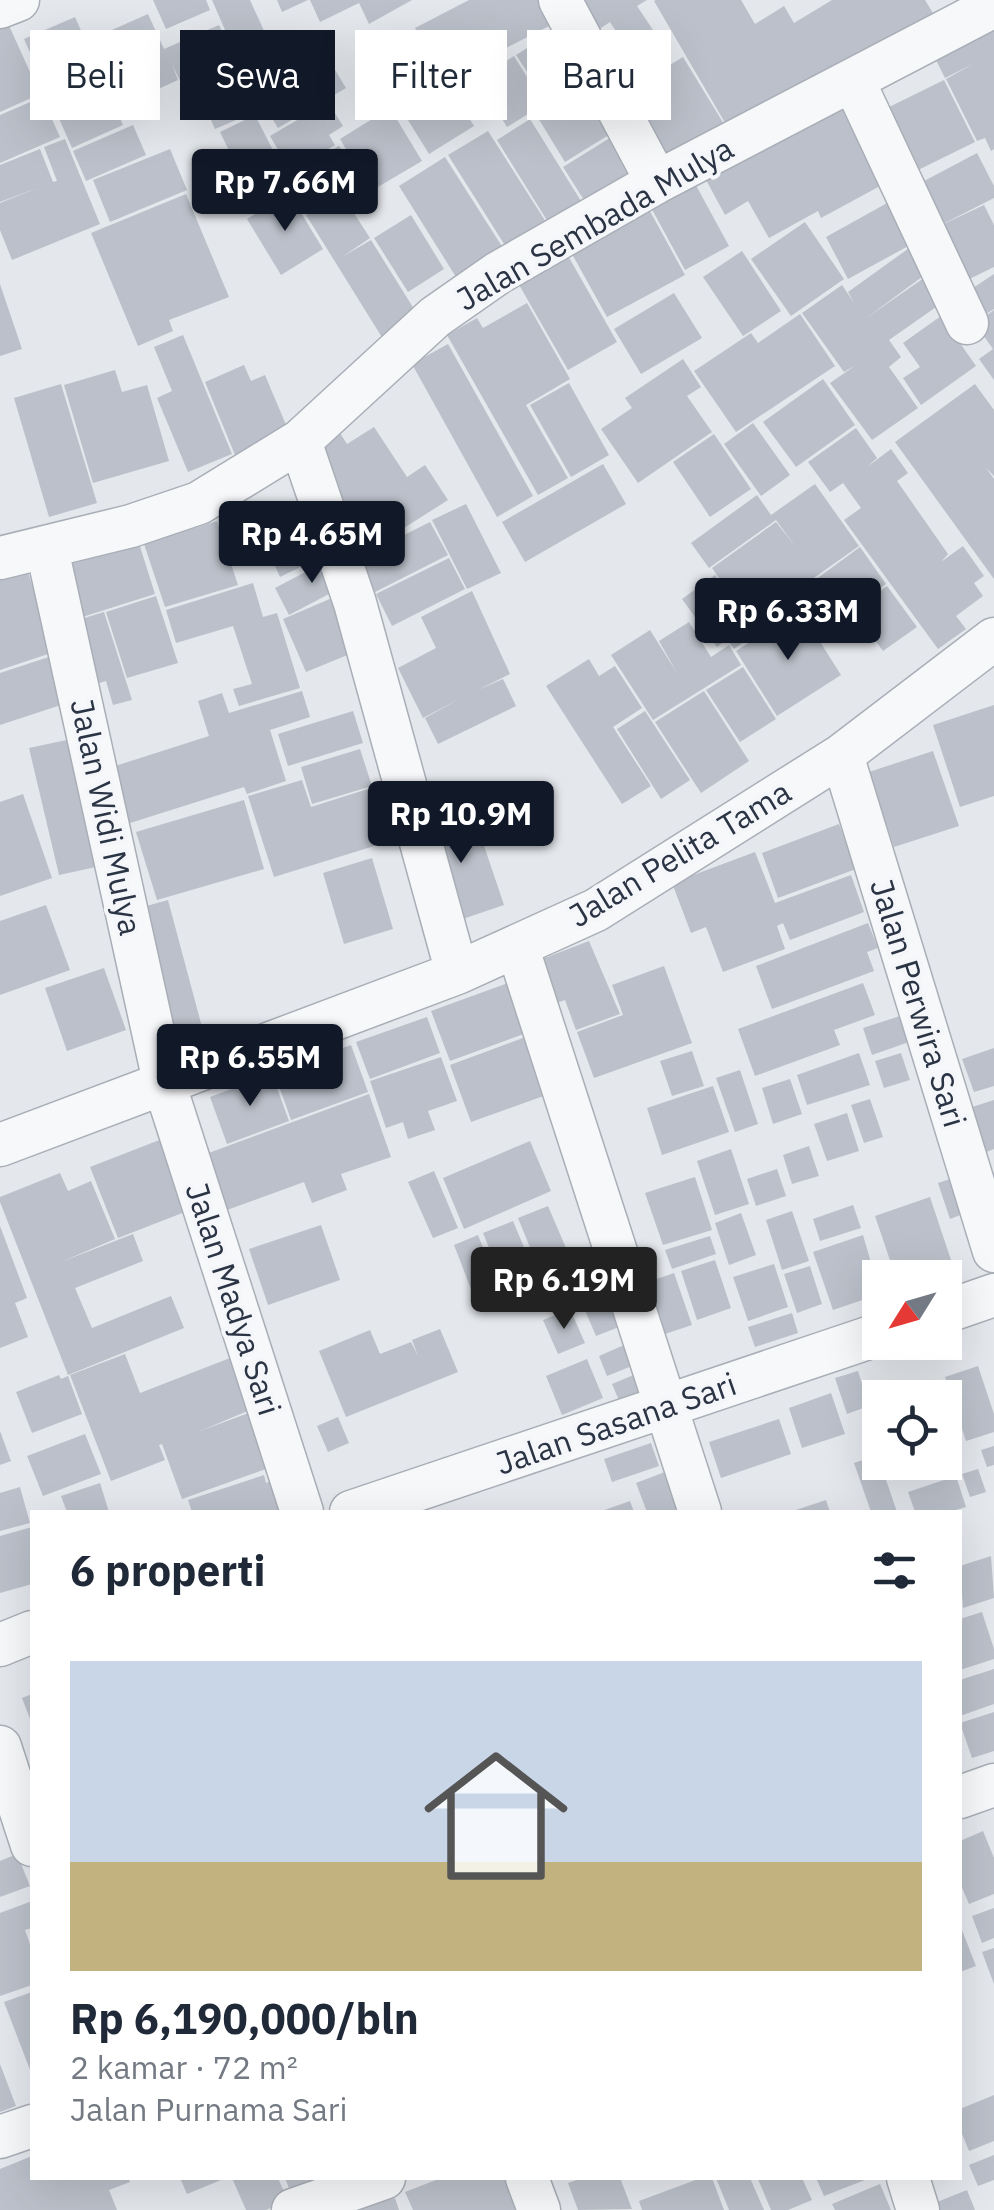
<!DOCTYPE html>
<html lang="id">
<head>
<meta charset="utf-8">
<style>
  :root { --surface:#fff; --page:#f2f2f3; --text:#1f2937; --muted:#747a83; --accent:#111827 }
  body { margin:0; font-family:"IBM Plex Sans",sans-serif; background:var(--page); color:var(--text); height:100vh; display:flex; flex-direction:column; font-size:38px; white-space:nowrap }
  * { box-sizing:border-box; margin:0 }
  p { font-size:32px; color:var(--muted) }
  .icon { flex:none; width:55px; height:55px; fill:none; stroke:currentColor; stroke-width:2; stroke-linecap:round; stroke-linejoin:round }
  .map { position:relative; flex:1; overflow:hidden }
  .panel { position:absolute; left:30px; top:1510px; width:932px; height:670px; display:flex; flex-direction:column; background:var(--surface); border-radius:0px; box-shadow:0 10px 40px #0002 }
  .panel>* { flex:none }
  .banner { position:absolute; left:30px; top:30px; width:935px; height:90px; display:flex; gap:20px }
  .needle { width:65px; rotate:233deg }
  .fabs { position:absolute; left:862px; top:1260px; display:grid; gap:20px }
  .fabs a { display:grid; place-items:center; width:100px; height:100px; border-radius:0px; background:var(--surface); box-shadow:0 10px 40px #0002; font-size:50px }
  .price { position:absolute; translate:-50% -85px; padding:0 22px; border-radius:10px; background:var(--accent); color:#fff; font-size:32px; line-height:65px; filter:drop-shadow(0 2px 5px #0008) }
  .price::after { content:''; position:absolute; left:50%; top:60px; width:30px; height:22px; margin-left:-15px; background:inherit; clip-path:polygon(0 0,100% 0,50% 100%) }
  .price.active { background:#222; color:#fff }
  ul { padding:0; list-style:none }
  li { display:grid; align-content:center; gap:20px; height:530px; padding:0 40px }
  li span { display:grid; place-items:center; height:310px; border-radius:0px; color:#555 }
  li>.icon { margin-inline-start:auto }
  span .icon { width:180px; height:180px; fill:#fffc; stroke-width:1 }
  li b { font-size:42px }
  h2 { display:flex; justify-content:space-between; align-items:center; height:120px; padding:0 40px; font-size:42px }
  .tag { padding:0 35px; border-radius:0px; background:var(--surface); box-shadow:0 10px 40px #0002; font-size:35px; line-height:90px }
  .tag.active { background:var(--accent); color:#fff }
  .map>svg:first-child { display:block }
</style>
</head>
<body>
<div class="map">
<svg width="994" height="2210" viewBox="0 0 994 2210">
  <rect width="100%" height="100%" fill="#e4e7ec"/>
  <path fill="#bbc0ca" d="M153,0H206L210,10L166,29Z
    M212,0H250L271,46L238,60Z
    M277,0H308L282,12Z
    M310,0H412L369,24L359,3L320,22Z
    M469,0H538L551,25L442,81L415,28Z
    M580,0H647L637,6L653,30L626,47L610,22L598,30Z
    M656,0H741L755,24L784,6L794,23L832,0H925L936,18L731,133L654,1Z
    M148,14L164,49L219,25L235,59L181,83L172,64L178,80L134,100L105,33Z
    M75,17L123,125L72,148L24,39Z
    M6,19L40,94L0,112V21Z
    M565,24L585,78L547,102L516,55Z
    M994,24V149L991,151L985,138L977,141L946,79L973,64L945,78L933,54Z
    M323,50L346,88L278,128L255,91Z
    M514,56L544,104L507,127L478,79Z
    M683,57L727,129L669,164L625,92Z
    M241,63L262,109L215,129L194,83Z
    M467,73L485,101L466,113L474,126L429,154L403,112Z
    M944,80L975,142L914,172L883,110Z
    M592,84L620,128L565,162L538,118Z
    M42,97L60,137L0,163V115Z
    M848,98L893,179L821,218L818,211L769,238L748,201L725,215L705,178Z
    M328,102L343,126L329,135L335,145L291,172L270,136Z
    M390,108L422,161L371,191L340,139Z
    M255,115L287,178L251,196L220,132Z
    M530,119L581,201L548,222L497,140Z
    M133,125L146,155L86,181L73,151Z
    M488,131L546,222L506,247L448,155Z
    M618,133L644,174L589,208L563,167Z
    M65,139L100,224L12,260L0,230V203L40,187L0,202V165L40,149L53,182L57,181L44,147Z
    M339,146L359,178L312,207L292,174Z
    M170,149L187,190L110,222L93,180Z
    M977,153L994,186V198L937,227L984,205L994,225V267L957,285L909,189Z
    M445,157L503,248L456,277L399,186Z
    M692,178L729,246L685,270L648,202Z
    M289,193L323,249L281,275L247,219Z
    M341,193L370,238L342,257L371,240L419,317L383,339L306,215Z
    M186,194L229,297L169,320L173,331L138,346L91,233Z
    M889,202L912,244L848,279L826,237Z
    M646,204L685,275L607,317L572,254Z
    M411,215L444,269L408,292L374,238Z
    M805,222L844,279L791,316L751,259Z
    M912,246L930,271L865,319L931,273L949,298L889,340L901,357L889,367L918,408L872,440L830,383L856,365L844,372L802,313L842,285L854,303L848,292Z
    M742,251L781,311L743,336L703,277Z
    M567,254L617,342L568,370L518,283Z
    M994,274V309L980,318L964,294Z
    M0,284L22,349L0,356Z
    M674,293L702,338L641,374L614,329Z
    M527,303L570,379L526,405L568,478L538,495L447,335L477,318L483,328Z
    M994,310V380L979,359L993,349L975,324Z
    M800,314L835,366L736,432L694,371L751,333L758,343Z
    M941,316L976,366L921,405L903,378L920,367L903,343Z
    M183,335L232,454L188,472L157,398L172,391L154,347Z
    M448,344L533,496L497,517L412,364Z
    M683,359L701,387L687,396L712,432L638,483L601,429L632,408L625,398Z
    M244,365L251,381L265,375L289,432L235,455L205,382Z
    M115,370L122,392L147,385L169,461L93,483L64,385Z
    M823,379L855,425L796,467L763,422Z
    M569,383L609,455L571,477L530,405Z
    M61,384L97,503L49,517L14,398Z
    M975,384L994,410V476L986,468L994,479V579L895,442Z
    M753,423L790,475L761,496L724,444Z
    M374,427L407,477L425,465L448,500L374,547L310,448L338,430L347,444Z
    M856,428L877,458L867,467L891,449L908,473L897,481L948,554L941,562L963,546L984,576L974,583L983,596L956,616L966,629L938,649L844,520L861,508L843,483L830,492L808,462Z
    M714,434L751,489L710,517L673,462Z
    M603,464L626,504L525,562L502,522Z
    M815,484L859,546L750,623L712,568L776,522L795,546L776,520L709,568L691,543L757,495L771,515Z
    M308,498L333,551L280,577L256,524L280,512L295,540L282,511Z
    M466,504L501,573L467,589L432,520Z
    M217,521L238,585L165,607L144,544Z
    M430,522L448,555L375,592L358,558Z
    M138,540L155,594L76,619L59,565Z
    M860,547L886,584L841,616L815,580Z
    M334,557L348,584L289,615L275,588Z
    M449,558L465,589L392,626L376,594Z
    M24,560L54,652L0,670V568Z
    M715,575L756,633L734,649L727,639L717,647L682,599Z
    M253,583L263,617L277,613L300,688L239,706L233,689L252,684L233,626L176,643L166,610Z
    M887,586L917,627L883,651L853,610Z
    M472,591L510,674L478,690L503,679L516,706L438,744L425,718L459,699L423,718L398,668L436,648L421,617Z
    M339,595L362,649L306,672L283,619Z
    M156,596L178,663L127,678L106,612Z
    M800,610L841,675L777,716L736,651Z
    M104,612L132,700L113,705L106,681L89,686L68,623Z
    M689,622L711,657L729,645L741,665L653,720L611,655L650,630L677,673L659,641Z
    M58,654L73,701L0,725V673Z
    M589,659L599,676L615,666L642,708L613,727L651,786L622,804L546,686Z
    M743,667L776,719L740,742L706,690Z
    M302,691L310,717L270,730L286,781L247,794L244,787L127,824L109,768L209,736L198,701L222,693L229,713Z
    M704,691L749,761L701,793L655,722Z
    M994,705V796L960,807L933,725Z
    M353,711L363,743L288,766L278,734Z
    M645,711L690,780L661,799L617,729Z
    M76,738L105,865L59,875L29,748Z
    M360,749L372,786L312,804L301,767Z
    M933,751L959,826L894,847L869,772Z
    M302,780L311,807L393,781L410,835L274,877L248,796Z
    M23,794L52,878L0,896V802Z
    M244,800L264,869L157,900L136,832Z
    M472,810L504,905L451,923L419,827Z
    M839,824L856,869L778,898L762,853Z
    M755,852L775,903L851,875L864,912L790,940L783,923L777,926L785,949L723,972L706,927L691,933L672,883Z
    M372,858L393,929L344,944L323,873Z
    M168,900L206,1042L170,1052L132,910Z
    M46,905L70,970L0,995V921Z
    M868,923L878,948L867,952L874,971L772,1009L756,966Z
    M589,941L620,1014L576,1030L565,1000L554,1004L537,961Z
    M664,966L692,1043L594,1078L577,1032L623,1015L612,985Z
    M104,968L126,1030L67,1051L45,988Z
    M511,982L529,1032L450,1061L431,1011Z
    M863,983L875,1015L834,1030L840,1045L755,1076L738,1029Z
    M900,1016L909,1042L872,1055L863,1028Z
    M427,1017L440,1053L370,1079L356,1042Z
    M531,1035L552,1093L471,1122L450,1065Z
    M351,1045L368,1092L291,1120L274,1072Z
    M994,1048V1086L974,1092L962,1059Z
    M692,1051L704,1086L672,1096L660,1061Z
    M859,1053L870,1085L807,1105L797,1075Z
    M901,1053L910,1080L884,1088L875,1061Z
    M441,1057L457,1101L428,1111L435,1130L408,1139L403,1122L386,1128L370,1081Z
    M740,1070L758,1124L735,1132L716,1078Z
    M272,1074L289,1121L227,1144L210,1097Z
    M790,1079L802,1114L773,1124L762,1088Z
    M713,1086L729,1132L662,1155L647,1108Z
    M369,1094L391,1157L341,1174L347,1190L312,1203L304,1182L227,1210L206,1154Z
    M870,1099L883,1137L864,1143L851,1105Z
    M994,1100V1149L984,1153L969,1108Z
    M847,1113L859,1151L827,1161L814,1124Z
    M162,1139L190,1210L118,1238L90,1167Z
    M530,1141L551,1191L464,1229L443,1178Z
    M809,1146L819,1176L792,1184L783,1155Z
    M731,1149L749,1204L715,1215L697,1161Z
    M777,1169L786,1196L756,1206L747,1179Z
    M434,1171L458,1228L433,1238L408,1182Z
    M60,1173L68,1191L91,1181L115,1239L61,1262L133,1234L143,1261L75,1288L92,1328L171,1296L184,1328L68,1375L0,1202V1197Z
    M695,1177L712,1230L663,1245L645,1193Z
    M956,1177L968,1212L950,1219L938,1183Z
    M930,1197L955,1272L940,1278H896L875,1216Z
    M853,1205L861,1228L820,1241L813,1219Z
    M548,1206L569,1255L538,1267L518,1218Z
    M792,1211L809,1261L782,1270L766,1220Z
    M741,1213L756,1255L729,1265L715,1223Z
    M513,1221L534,1271L504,1284L483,1233Z
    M321,1225L340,1280L268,1305L249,1249Z
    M0,1226L27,1298L15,1303L28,1337L0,1348Z
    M478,1235L499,1287L474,1297L454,1245Z
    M863,1235L880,1294L833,1310L813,1252Z
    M710,1236L716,1254L672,1269L665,1250Z
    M715,1260L731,1308L697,1320L681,1271Z
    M774,1264L788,1307L748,1321L733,1277Z
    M810,1266L822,1304L797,1313L784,1274Z
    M674,1273L692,1325L665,1334L648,1282Z
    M608,1298L619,1327L596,1336L584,1308Z
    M570,1309L585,1343L558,1354L543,1320Z
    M792,1313L798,1333L755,1347L748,1327Z
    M440,1329L458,1372L346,1417L319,1351L370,1330L380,1354L411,1342L418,1356L412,1340Z
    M624,1345L632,1366L607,1376L599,1356Z
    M125,1354L140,1393L230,1358L250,1410L200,1431L257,1410L277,1465L182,1499L162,1444L159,1445L165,1460L111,1481L70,1375Z
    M587,1359L603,1398L562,1415L546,1376Z
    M978,1366L994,1414V1432L966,1441L945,1377Z
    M858,1371L869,1406L847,1414L835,1378Z
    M636,1374L645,1395L621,1405L612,1384Z
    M59,1375L61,1379L68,1376L82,1414L32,1433L16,1392Z
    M927,1385L931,1398H891V1397Z
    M831,1393L845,1434L802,1448L789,1408Z
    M338,1417L349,1443L328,1452L317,1426Z
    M779,1419L791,1454L721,1478L709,1442Z
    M0,1431L11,1461L0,1465Z
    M85,1434L101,1474L43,1496L27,1456Z
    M651,1443L659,1466L612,1482L604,1459Z
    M994,1446V1465L987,1467L981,1450Z
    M878,1455L880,1462L897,1512H871L854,1463Z
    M673,1469L690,1512H647L636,1483Z
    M978,1469L986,1492L970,1497L962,1474Z
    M264,1475L266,1483L284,1476L294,1505L276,1512H192L188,1500Z
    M956,1476L966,1507L949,1512H915L908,1492Z
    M100,1483L109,1512H67L61,1496Z
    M20,1487L30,1523L0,1531V1493Z
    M826,1500L830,1512H790Z
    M630,1501L634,1512H599Z
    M32,1527V1584L0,1593V1536Z
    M991,1556L994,1598L963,1608L960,1566Z
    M982,1612L994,1649V1659L960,1670V1619Z
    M994,1669V1704L960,1716V1680Z
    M32,1694V1724L22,1698Z
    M994,1712V1751L972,1758L960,1723Z
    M983,1831L994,1858V1894L969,1904L960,1883V1841Z
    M17,1854L30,1886L0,1897V1861Z
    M32,1901V1928L25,1930L32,1950V1985L0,1996V1913Z
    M994,1908V1938L982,1943L972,1916Z
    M960,1925L976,1966L960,1972Z
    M994,1948V1984L982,1952Z
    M32,1992V2075L4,2002Z
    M0,2064L16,2106L0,2112Z
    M994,2095V2141L969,2151L960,2129V2109Z
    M994,2155V2180L978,2186L969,2165Z
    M32,2156V2178H128L130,2182L109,2190L117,2210H0V2169Z
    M180,2178H226L187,2194Z
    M232,2178H278L288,2201L266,2210H246Z
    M285,2178H370L296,2206Z
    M441,2178H514L527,2210H413L405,2192Z
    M583,2178H620L632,2209L578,2210L568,2183Z
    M701,2178H712L724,2210H642L639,2201Z
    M716,2178H750L764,2210H729Z
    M762,2178H802L812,2200L788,2210H771L758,2179Z
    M816,2178H870L824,2196Z
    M880,2184L891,2210H835L832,2204Z
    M967,2190L975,2210H929L927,2206Z
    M395,2198L399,2210H361V2209Z"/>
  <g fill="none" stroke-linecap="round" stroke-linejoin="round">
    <defs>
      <path id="minor" d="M560,0L657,182
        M0,7L18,0
        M854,82L967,323
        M300,441L355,603L457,973
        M47,549L165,1086L302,1512
        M0,558L131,526L199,503L300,441L435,317L498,273L657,182L994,6
        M842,755L994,1251
        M517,946L700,1512
        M0,1145L457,973L596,910L842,755L994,639
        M945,1312L994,1295
        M351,1512L880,1334
        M0,1645L32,1632
        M0,1747L32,1845
        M960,1797L994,1785
        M0,2137L32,2126
        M527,2178L539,2210
        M908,2178L918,2210
        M293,2210L384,2178"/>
    </defs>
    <use href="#minor" stroke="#a9aeb7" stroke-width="45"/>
    <use href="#minor" stroke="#f7f8fa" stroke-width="42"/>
  </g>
  <g text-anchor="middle" stroke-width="8" stroke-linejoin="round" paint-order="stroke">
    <g font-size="32" fill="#2b3445" stroke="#f4f6f9">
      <text transform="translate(595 224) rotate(-30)" y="11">Jalan Sembada Mulya</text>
      <text transform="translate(106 817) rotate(78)" y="11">Jalan Widi Mulya</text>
      <text transform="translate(680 854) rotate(-31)" y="11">Jalan Pelita Tama</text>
      <text transform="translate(918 1003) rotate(73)" y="11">Jalan Perwira Sari</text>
      <text transform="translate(233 1299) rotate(72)" y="11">Jalan Madya Sari</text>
      <text transform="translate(616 1424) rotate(-19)" y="11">Jalan Sasana Sari</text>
    </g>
  </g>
</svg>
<div class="fabs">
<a><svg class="needle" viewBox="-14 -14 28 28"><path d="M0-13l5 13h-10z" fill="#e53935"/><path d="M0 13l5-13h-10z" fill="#747a83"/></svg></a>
<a><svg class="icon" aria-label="locate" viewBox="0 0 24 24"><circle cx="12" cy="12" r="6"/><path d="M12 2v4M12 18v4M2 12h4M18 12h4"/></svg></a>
</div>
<b class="price" style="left:285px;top:234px">Rp 7.66M</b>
<b class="price" style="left:312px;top:586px">Rp 4.65M</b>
<b class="price" style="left:788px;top:663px">Rp 6.33M</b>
<b class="price" style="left:461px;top:866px">Rp 10.9M</b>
<b class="price" style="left:250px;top:1109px">Rp 6.55M</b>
<b class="price active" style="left:564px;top:1332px">Rp 6.19M</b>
<div class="banner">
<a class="tag">Beli</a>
<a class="tag active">Sewa</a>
<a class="tag">Filter</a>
<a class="tag">Baru</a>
</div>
<section class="panel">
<h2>6 properti<svg class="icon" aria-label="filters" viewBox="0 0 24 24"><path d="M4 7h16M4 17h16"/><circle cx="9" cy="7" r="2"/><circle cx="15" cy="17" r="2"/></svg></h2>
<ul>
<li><span style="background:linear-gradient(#c9d6e8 65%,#c2b280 0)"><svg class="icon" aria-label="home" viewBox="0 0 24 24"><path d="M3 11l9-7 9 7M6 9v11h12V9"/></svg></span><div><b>Rp 6,190,000/bln</b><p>2 kamar · 72 m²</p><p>Jalan Purnama Sari</p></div></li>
</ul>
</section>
</div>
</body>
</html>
